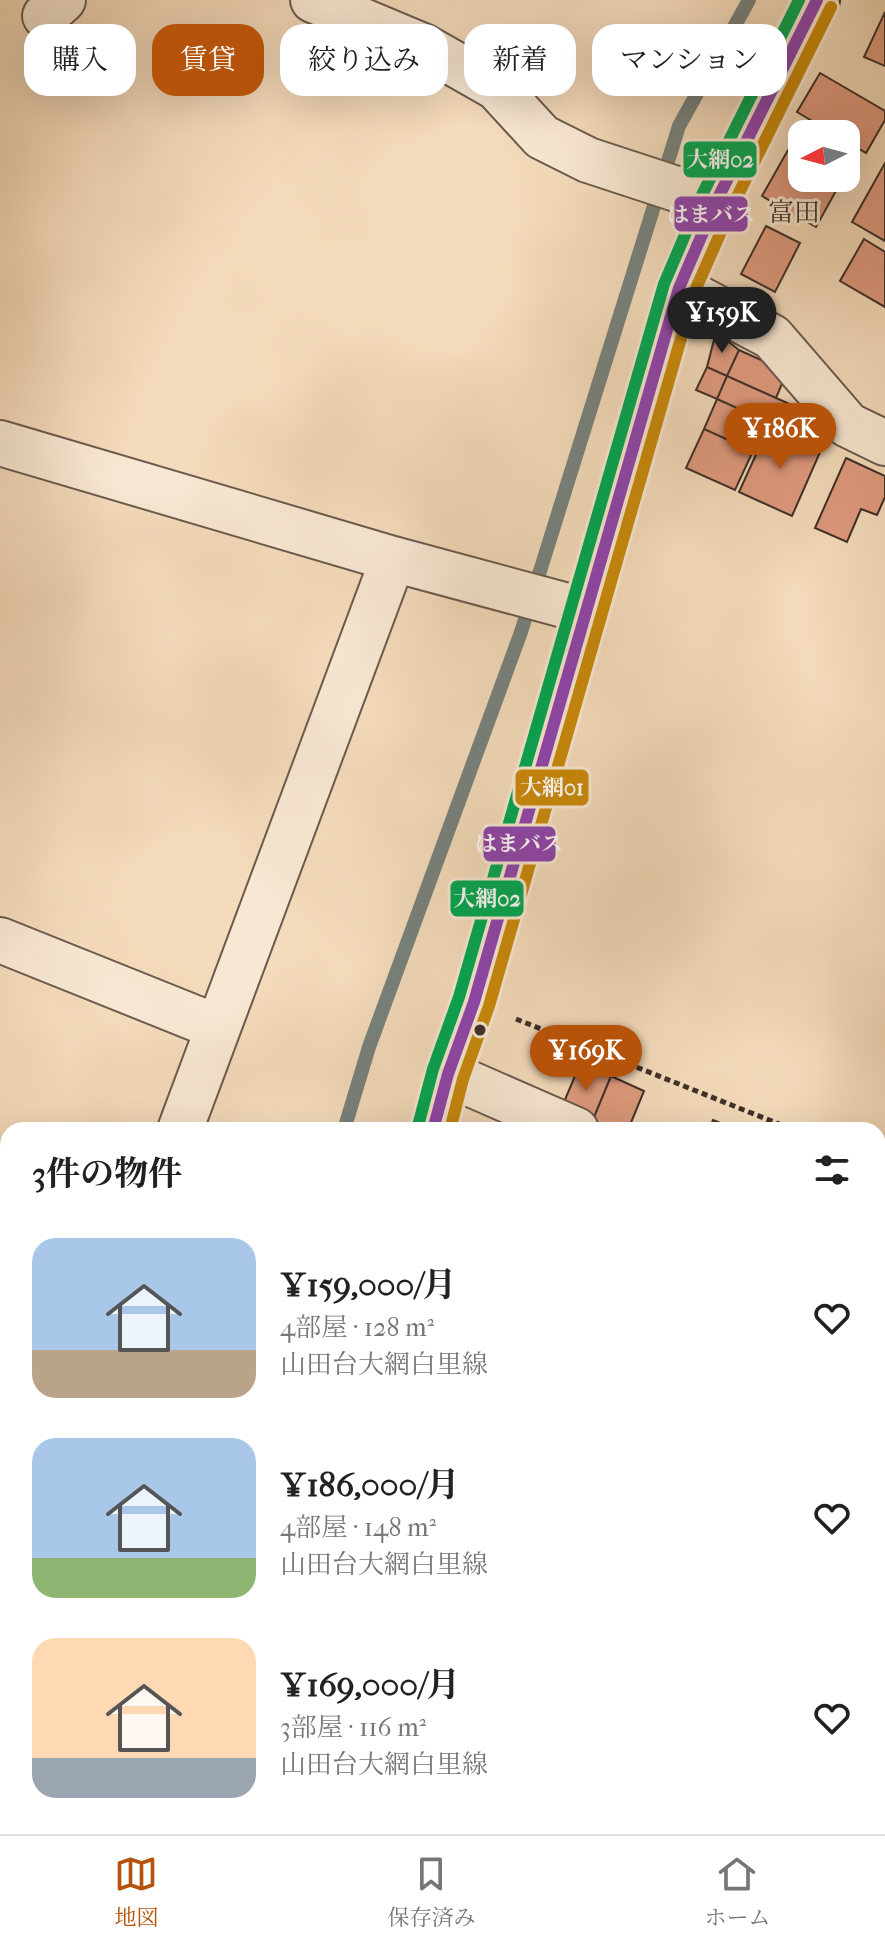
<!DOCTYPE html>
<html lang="ja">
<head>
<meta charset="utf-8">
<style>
  :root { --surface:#fff; --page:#f6f6f6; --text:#222; --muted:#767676; --line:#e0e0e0; --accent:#b45309 }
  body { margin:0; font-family:"IM FELL French Canon","Noto Serif JP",serif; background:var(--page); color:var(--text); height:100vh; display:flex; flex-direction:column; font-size:30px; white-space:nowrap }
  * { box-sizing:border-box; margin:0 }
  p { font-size:26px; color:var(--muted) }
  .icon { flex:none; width:44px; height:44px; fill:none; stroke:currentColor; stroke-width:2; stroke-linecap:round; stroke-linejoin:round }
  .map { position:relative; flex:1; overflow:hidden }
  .side { position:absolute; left:0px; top:1122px; width:886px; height:712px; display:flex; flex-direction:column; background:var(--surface); border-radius:24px 24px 0 0; box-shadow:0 8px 32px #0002 }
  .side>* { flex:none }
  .guide { position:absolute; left:24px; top:24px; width:838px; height:72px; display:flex; gap:16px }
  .needle { width:52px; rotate:264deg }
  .controls { position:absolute; left:788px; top:120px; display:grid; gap:16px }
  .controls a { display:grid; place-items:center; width:72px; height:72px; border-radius:16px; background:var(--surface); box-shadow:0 8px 32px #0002; font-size:40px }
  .price { position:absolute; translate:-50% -68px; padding:0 18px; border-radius:28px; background:var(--accent); color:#fff; font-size:26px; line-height:52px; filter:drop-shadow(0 2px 4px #0008) }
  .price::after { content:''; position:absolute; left:50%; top:48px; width:24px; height:18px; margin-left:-12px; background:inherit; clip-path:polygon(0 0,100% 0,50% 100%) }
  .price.active { background:#222; color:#fff }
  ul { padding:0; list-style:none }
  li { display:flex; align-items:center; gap:24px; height:200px; padding:0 32px }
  li span { display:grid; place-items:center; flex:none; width:224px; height:160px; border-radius:24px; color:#555 }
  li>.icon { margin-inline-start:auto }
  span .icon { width:96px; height:96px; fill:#fffc; stroke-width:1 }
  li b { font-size:34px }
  h2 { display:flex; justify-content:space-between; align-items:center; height:96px; padding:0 32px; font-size:34px }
  .pill { padding:0 28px; border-radius:24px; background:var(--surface); box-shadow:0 8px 32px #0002; font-size:28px; line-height:72px }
  .pill.active { background:var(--accent); color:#fff }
  .menu { display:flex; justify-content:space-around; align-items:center; height:112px; border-top:2px solid var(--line); background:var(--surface); font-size:22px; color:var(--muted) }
  .menu a { display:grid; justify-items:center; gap:4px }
  .menu .active { color:var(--accent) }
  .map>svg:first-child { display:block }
</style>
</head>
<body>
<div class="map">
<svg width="885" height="1834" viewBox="0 0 885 1834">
  <rect width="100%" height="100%" fill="#f4dbbb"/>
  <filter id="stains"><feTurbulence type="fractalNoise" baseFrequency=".0025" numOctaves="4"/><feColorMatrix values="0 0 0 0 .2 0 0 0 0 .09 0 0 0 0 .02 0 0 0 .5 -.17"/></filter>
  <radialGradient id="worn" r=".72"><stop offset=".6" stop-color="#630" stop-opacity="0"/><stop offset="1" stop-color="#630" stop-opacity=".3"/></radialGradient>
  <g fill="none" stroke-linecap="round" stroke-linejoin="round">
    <path stroke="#77827e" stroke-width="14" d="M344,1130L369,1047L521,632L679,126L749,0
      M156,1834L158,1826"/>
  </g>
  <path fill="#df9a7e" stroke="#3d2f29" stroke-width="2" d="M885,12V66L864,57Z
    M820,73L885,111V120L866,153L846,141V134H834L797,112Z
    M788,150L802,157V178L842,180L816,227L762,196Z
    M885,163V241L852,222Z
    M766,226L800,243L775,292L741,274Z
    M864,239L885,252V307L840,281Z
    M716,332L739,350L727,376L707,367Z
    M739,350L787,372L776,398L727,376Z
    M707,367L727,376L717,399L696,390Z
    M727,376L794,406L783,429L717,399Z
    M717,399L766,421L753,451L704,429Z
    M769,426L821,450L792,516L739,492Z
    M704,429L753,451L735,490L686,468Z
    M846,458L885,476V497L877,515L861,509L847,542L815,528Z
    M580,1064L611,1076L592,1122L561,1109Z
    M611,1076L644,1091L628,1130H612L592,1122Z
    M713,1120L737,1130H709Z
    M0,1700L8,1704V1765L0,1761Z
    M48,1826H101L103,1827L100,1834H45Z
    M716,1826H755L752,1834H736Z"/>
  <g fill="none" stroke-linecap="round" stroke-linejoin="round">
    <defs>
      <path id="minor" d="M313,0L425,47L497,88L542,137L588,160L716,202
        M45,16L63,0
        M679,288L772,337L848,425L885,443
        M0,443L393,559L586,611
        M0,940L217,1027
        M448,1074L576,1130
        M180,1130L393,559
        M878,1283L885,1267
        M0,1427L8,1430
        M0,1620L8,1599
        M385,1826L419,1834
        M639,1834L642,1826"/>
      <path id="major" d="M433,1130L448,1074L474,1002L679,288L716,202L817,0
        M212,1834L215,1826"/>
    </defs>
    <use href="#minor" stroke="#6b5a4e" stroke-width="48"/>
    <use href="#major" stroke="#3d2f29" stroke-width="48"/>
    <path stroke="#3d2f29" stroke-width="5" stroke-dasharray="6 4" stroke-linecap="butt" d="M516,1019L794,1130
      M878,1164L885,1166"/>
    <use href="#minor" stroke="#f8e8d3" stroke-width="44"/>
    <use href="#major" stroke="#eabe7e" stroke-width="44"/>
    <defs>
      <path id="bus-1" d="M433,1130L448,1074L474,1002L679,288L716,202L817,0"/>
      <path id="bus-2" d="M450,1130L463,1079L489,1006L694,293L731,209L831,7"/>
      <path id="bus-3" d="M418,1126L433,1069L459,997L664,284L702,195L799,0"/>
    </defs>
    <use href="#bus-1" stroke="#f8e8d3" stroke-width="18"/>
    <use href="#bus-2" stroke="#f8e8d3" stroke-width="18"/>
    <use href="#bus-3" stroke="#f8e8d3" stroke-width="18"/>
    <use href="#bus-1" stroke="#8e44ad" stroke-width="12"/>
    <use href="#bus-2" stroke="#c8880a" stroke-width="12"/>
    <use href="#bus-3" stroke="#00a651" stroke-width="12"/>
  </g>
  <circle fill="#3d2f29" stroke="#f8e8d3" stroke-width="3" cx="480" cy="1030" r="7"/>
  <g text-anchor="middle" stroke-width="6" stroke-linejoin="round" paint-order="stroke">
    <g font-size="26" fill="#3d2f29" stroke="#f8e8d3">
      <text x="794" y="221">富田</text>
    </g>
  </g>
  <g stroke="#f8e8d3" stroke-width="3">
    <rect x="682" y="140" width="76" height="39" rx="8" fill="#00a651"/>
    <rect x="673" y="195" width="76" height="38" rx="8" fill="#8e44ad"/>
    <rect x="514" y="768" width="76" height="39" rx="8" fill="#c8880a"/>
    <rect x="482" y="825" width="75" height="38" rx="8" fill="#8e44ad"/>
    <rect x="449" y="879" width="76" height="39" rx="8" fill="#00a651"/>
  </g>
  <g font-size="22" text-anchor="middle" font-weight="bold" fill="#fff">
    <text x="720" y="167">大網02</text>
    <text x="711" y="222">はまバス</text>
    <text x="552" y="795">大網01</text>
    <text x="519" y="851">はまバス</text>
    <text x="487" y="906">大網02</text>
  </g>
  <rect width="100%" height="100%" filter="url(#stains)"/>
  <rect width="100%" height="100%" fill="url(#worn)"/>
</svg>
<div class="controls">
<a><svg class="needle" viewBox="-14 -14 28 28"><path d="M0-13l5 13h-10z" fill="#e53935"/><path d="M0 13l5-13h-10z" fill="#767676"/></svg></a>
</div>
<b class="price active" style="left:722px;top:355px">¥159K</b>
<b class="price" style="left:780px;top:471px">¥186K</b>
<b class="price" style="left:586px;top:1093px">¥169K</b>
<div class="guide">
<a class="pill">購入</a>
<a class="pill active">賃貸</a>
<a class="pill">絞り込み</a>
<a class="pill">新着</a>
<a class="pill">マンション</a>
</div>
<section class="side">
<h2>3件の物件<svg class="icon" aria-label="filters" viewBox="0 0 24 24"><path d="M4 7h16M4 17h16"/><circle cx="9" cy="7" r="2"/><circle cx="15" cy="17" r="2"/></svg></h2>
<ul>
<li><span style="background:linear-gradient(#a9c7e8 70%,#b9a48a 0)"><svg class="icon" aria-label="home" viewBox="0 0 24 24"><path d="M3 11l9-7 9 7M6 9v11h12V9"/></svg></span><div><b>¥159,000/月</b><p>4部屋 · 128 m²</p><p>山田台大網白里線</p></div><svg class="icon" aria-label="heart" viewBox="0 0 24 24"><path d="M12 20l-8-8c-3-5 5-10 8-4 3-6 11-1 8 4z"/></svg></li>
<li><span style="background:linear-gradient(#a9c7e8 75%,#8fb573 0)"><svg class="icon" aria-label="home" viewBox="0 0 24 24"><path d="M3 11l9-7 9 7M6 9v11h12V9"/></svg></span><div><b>¥186,000/月</b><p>4部屋 · 148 m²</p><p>山田台大網白里線</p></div><svg class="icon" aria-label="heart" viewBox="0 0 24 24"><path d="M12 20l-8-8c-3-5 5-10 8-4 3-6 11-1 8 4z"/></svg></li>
<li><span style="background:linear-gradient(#ffd9b3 75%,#9aa5b1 0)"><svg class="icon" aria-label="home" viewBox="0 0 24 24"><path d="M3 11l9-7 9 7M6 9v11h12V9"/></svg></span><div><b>¥169,000/月</b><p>3部屋 · 116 m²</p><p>山田台大網白里線</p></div><svg class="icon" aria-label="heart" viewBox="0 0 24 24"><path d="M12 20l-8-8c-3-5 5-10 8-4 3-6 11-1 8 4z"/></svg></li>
</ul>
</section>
</div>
<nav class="menu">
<a class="active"><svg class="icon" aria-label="map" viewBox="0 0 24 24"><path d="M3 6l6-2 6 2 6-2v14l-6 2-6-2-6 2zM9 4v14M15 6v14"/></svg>地図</a>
<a><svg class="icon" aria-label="saved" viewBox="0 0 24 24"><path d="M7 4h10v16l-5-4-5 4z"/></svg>保存済み</a>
<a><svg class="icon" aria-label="home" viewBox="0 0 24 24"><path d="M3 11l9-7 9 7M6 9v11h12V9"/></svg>ホーム</a>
</nav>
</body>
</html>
